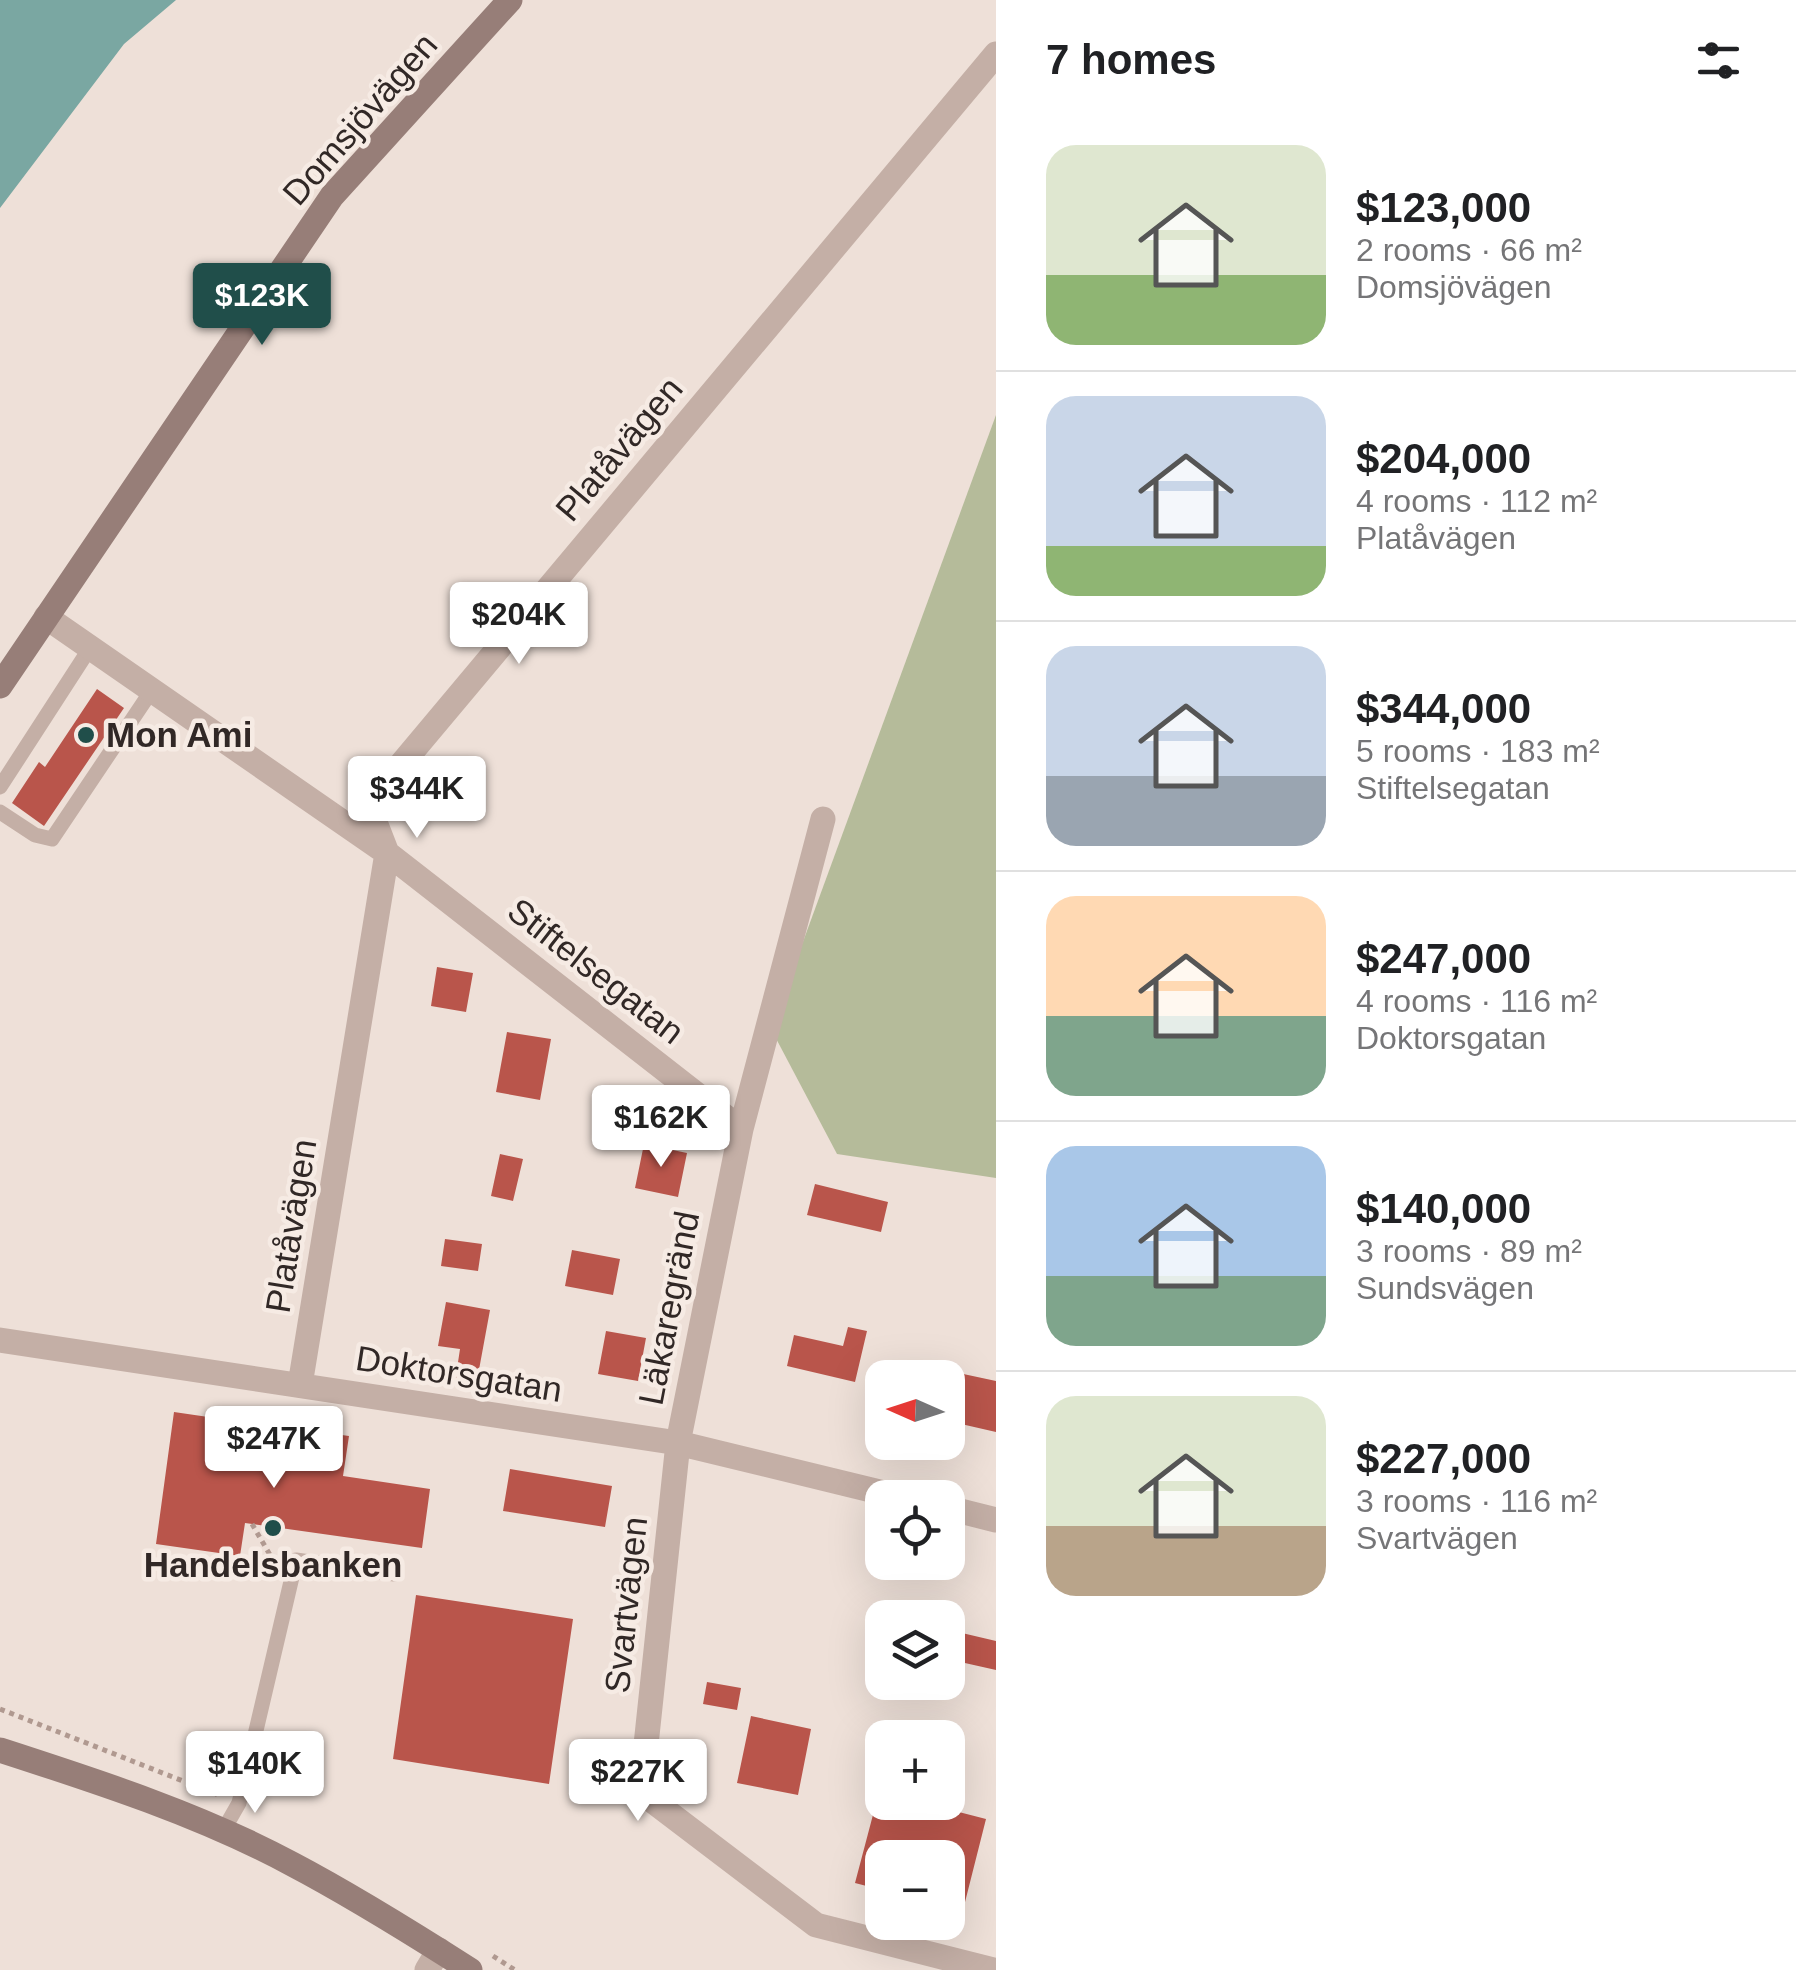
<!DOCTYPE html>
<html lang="en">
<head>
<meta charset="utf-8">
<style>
  :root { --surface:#fff; --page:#f2f2f2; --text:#202124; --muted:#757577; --line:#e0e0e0; --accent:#204e4a }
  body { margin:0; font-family:Helvetica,sans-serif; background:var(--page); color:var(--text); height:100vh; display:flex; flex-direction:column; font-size:38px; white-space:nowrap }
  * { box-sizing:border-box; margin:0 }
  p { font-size:32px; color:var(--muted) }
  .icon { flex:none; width:55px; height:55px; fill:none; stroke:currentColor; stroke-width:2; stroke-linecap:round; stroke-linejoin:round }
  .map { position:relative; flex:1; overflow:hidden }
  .panel { display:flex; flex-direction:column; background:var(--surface); width:800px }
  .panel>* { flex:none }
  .needle { width:65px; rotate:273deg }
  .buttons { position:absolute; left:865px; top:1360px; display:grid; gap:20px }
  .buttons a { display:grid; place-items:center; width:100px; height:100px; border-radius:20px; background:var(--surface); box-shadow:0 10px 40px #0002; font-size:50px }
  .price { position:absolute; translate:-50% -85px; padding:0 22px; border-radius:10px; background:#fff; color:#222; font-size:32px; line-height:65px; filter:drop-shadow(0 2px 5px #0008) }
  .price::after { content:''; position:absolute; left:50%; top:60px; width:30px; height:22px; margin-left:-15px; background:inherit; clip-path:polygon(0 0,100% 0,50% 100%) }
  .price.current { background:var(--accent); color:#fff }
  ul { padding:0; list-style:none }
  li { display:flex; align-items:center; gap:30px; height:250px; padding:0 50px }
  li+li { border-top:2px solid var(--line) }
  li span { display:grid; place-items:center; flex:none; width:280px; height:200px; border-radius:30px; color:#555 }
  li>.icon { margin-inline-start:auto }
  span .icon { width:120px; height:120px; fill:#fffc; stroke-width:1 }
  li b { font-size:42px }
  h2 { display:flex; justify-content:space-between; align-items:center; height:120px; padding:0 50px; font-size:42px }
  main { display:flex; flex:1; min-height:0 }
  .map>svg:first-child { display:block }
</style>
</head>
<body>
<main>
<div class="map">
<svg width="996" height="1970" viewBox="0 0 996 1970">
  <rect width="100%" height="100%" fill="#eee0d8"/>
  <path fill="#b5bb9a" d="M996,415V1178L837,1154L771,1029Z"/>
  <path fill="#7aa7a2" d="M0,0H176L124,44L0,208Z"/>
  <path fill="#b9554b" d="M97,689L124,708L44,826L12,803L39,762L45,767Z
    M437,967L473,973L466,1012L431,1006Z
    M507,1032L551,1039L540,1100L496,1092Z
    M644,1144L687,1153L678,1197L635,1188Z
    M500,1154L523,1159L513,1201L491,1196Z
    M815,1184L888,1202L881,1232L807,1215Z
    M445,1239L482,1244L478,1271L441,1266Z
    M572,1250L620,1259L613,1295L565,1286Z
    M446,1302L490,1310L476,1386L455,1382L460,1349L438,1346Z
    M848,1327L867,1331L855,1382L787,1366L794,1335L843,1346Z
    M606,1331L646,1338L638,1381L598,1374Z
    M954,1372L996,1381V1432L948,1421Z
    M174,1412L263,1425L258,1460L300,1466L306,1430L349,1436L343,1476L430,1489L422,1548L245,1523L240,1556L156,1544Z
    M510,1469L612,1486L605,1527L503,1511Z
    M416,1595L573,1619L549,1784L393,1759Z
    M962,1633L996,1641V1670L956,1661Z
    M707,1682L741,1688L737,1710L703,1704Z
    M751,1716L811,1729L798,1795L737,1783Z
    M879,1792L882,1802H920L986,1819L963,1910L948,1906V1858H882V1890L855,1883Z"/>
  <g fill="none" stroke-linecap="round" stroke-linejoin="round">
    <path stroke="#b09990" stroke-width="5" stroke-dasharray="5 5" stroke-linecap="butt" d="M263,1460L270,1409
      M252,1524L273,1560
      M0,1709L183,1781
      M194,1785L221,1796
      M493,1956L515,1970"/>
    <path stroke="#c4afa6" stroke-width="15" d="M0,787L90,648
      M0,812L35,835L52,839L152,690
      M223,1831L239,1803L296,1560L394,1574"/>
    <path stroke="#c4afa6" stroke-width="25" d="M46,617L387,853L741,1129
      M823,819L741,1129L678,1443L641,1792L816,1925L993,1970
      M0,1340L678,1443L904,1498
      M300,1385L387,853L368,804L996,54
      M948,1508L996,1520
      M427,1970L439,1950"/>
    <path stroke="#977e78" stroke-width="25" d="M0,686L332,196L510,0
      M0,1750C99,1782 201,1815 292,1864C353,1896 412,1933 470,1970"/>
  </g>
  <g fill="#204e4a" stroke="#f6ebe4" stroke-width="4">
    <circle cx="86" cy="735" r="10"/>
    <circle cx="273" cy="1528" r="10"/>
  </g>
  <g text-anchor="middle" stroke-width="9" stroke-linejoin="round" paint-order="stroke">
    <g font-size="35" fill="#312826" stroke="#f6ebe4">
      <text transform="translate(360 119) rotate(-49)" y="12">Domsjövägen</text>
      <text transform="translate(619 449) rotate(-50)" y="12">Platåvägen</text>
      <text transform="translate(596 971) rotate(38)" y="12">Stiftelsegatan</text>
      <text transform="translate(291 1226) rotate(-81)" y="12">Platåvägen</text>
      <text transform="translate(669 1308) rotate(-79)" y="12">Läkaregränd</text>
      <text transform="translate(459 1374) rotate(9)" y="12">Doktorsgatan</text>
      <text transform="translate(626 1605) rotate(-84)" y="12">Svartvägen</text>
    </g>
    <g font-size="35" font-weight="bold" fill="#312826" stroke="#f6ebe4" text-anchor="start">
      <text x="106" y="747">Mon Ami</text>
      <text x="273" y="1577" text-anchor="middle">Handelsbanken</text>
    </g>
  </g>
</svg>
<div class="buttons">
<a><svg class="needle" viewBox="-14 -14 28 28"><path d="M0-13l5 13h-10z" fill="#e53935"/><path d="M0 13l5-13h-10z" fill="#757577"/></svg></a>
<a><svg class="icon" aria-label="locate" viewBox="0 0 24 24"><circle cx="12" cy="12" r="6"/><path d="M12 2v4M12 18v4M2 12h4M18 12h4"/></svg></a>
<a><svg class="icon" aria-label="layers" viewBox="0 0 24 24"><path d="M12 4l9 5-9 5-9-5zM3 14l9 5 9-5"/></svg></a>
<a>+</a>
<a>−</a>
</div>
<b class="price current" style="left:262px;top:348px">$123K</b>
<b class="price" style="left:519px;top:667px">$204K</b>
<b class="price" style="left:417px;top:841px">$344K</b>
<b class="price" style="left:661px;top:1170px">$162K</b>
<b class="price" style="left:274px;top:1491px">$247K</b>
<b class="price" style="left:255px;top:1816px">$140K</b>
<b class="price" style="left:638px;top:1824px">$227K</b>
</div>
<section class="panel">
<h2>7 homes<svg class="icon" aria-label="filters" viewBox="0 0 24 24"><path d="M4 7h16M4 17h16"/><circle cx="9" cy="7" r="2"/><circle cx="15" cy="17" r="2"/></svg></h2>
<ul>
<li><span style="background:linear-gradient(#dfe7d0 65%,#8fb573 0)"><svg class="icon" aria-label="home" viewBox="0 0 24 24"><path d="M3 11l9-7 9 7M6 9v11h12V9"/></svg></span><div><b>$123,000</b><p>2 rooms · 66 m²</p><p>Domsjövägen</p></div></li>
<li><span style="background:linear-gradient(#c9d6e8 75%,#8fb573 0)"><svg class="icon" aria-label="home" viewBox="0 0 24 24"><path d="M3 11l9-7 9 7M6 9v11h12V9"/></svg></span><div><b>$204,000</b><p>4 rooms · 112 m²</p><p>Platåvägen</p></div></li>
<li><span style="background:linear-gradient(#c9d6e8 65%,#9aa5b1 0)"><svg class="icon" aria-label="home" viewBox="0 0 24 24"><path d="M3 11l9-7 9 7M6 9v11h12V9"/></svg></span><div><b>$344,000</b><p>5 rooms · 183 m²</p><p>Stiftelsegatan</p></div></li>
<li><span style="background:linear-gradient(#ffd9b3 60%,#7fa58c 0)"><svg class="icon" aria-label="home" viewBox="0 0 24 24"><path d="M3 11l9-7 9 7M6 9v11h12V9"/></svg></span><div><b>$247,000</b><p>4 rooms · 116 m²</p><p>Doktorsgatan</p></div></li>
<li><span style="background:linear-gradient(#a9c7e8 65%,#7fa58c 0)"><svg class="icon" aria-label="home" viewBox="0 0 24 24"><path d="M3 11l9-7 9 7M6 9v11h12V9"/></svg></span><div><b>$140,000</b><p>3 rooms · 89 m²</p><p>Sundsvägen</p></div></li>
<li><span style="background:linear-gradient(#dfe7d0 65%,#b9a48a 0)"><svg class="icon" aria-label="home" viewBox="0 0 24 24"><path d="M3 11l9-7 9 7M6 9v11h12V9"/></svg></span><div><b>$227,000</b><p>3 rooms · 116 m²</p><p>Svartvägen</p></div></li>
</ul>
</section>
</main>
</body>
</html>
